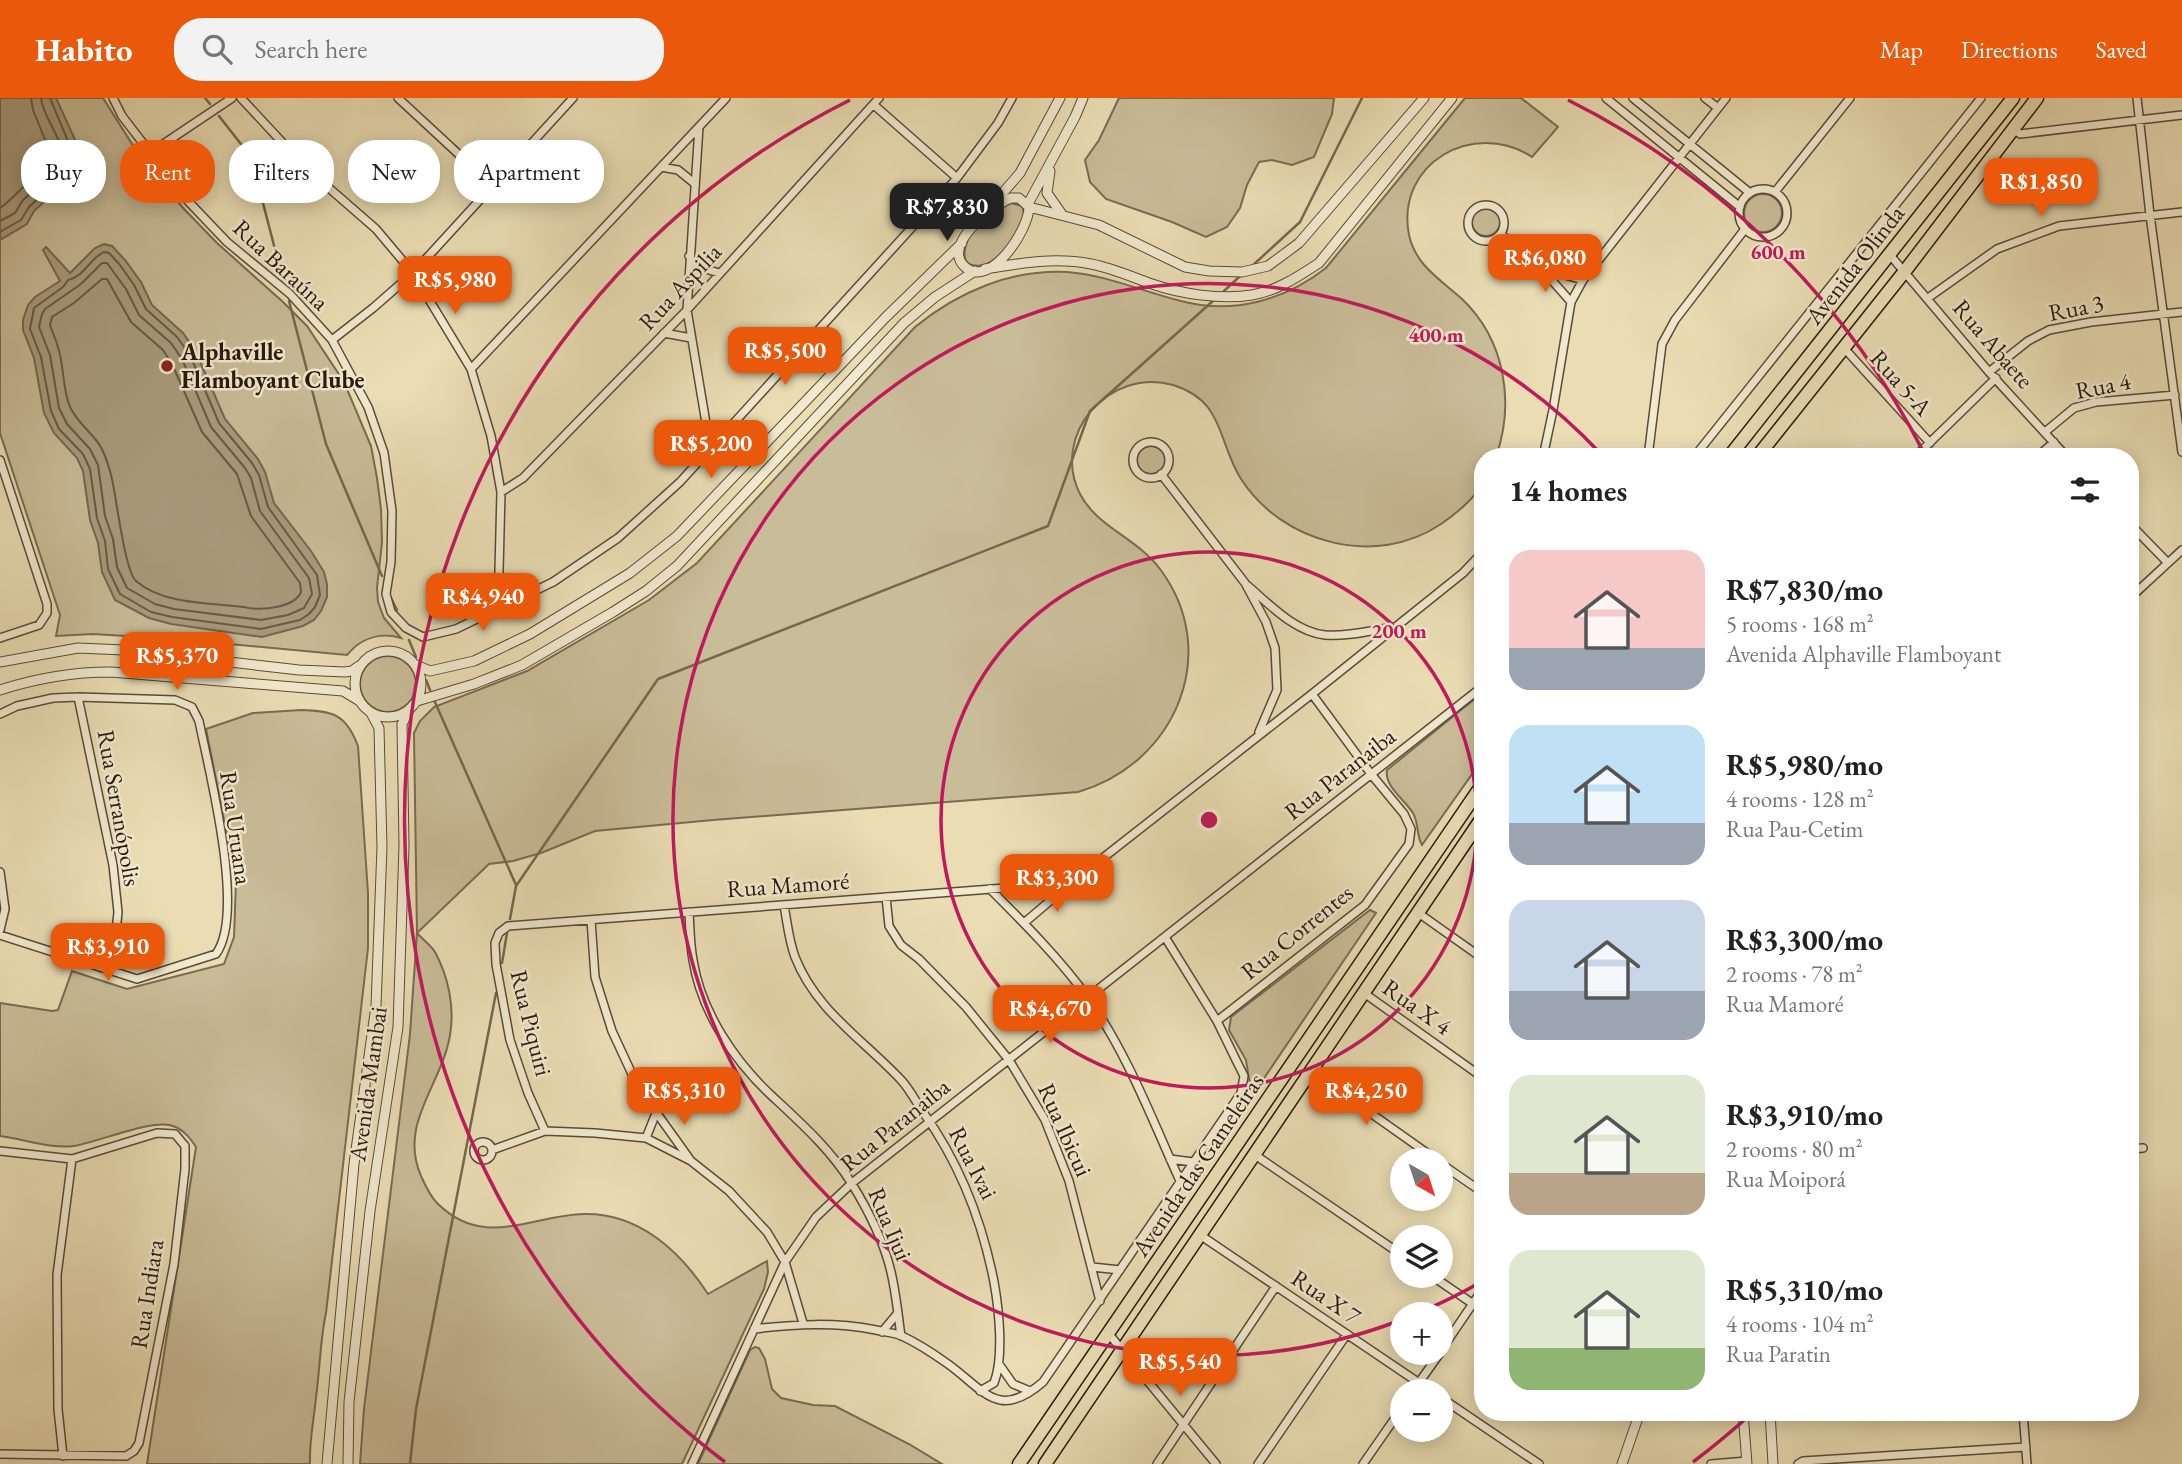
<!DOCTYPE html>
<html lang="en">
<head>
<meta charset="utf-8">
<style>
  :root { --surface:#fff; --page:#f2f2f2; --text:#222; --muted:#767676; --accent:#ea580c }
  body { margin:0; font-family:"EB Garamond",serif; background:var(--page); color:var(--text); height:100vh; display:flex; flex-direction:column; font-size:26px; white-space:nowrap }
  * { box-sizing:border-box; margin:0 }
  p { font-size:23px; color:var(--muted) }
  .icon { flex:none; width:38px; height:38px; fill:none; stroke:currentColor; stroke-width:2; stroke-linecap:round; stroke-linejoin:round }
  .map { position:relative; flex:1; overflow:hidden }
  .drawer { position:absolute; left:1474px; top:350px; width:665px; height:973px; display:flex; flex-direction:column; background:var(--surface); border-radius:28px; box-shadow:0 4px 18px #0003 }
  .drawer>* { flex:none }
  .top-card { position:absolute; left:21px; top:42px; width:665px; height:63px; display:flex; gap:14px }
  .needle { width:46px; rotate:141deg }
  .buttons { position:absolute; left:1390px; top:1050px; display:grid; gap:14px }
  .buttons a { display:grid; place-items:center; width:63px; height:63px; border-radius:50%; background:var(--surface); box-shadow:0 4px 18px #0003; font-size:35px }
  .price { position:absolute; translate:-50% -60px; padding:0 16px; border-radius:14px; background:var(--accent); color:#fff; font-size:23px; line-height:46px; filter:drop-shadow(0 2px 4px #0008) }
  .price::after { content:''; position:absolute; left:50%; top:42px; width:21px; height:16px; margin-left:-10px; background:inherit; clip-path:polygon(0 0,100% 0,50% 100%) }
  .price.active { background:#222; color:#fff }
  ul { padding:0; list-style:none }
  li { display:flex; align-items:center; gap:21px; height:175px; padding:0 35px }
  li span { display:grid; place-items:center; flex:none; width:196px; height:140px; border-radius:21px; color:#555 }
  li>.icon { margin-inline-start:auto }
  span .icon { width:84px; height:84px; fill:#fffc; stroke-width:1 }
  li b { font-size:30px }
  h2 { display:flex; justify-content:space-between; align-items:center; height:84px; padding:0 35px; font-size:30px }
  .pill { padding:0 24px; border-radius:28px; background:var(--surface); box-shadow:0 4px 18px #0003; font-size:24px; line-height:63px }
  .pill.active { background:var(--accent); color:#fff }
  header { display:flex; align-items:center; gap:42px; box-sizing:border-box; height:98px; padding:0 35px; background:var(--accent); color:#fff }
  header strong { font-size:33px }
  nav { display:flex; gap:38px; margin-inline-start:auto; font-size:24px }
  .search { width:490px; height:63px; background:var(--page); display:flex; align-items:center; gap:18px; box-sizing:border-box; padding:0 24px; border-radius:28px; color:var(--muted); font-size:26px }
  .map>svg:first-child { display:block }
</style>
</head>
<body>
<header>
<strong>Habito</strong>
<div class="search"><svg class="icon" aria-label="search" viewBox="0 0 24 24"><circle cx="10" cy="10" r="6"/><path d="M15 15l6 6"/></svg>Search here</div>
<nav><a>Map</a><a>Directions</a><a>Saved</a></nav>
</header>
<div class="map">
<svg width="2182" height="1366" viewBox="0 0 2182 1366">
  <rect width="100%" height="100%" fill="#eaddb4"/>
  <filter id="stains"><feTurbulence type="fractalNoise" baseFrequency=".00286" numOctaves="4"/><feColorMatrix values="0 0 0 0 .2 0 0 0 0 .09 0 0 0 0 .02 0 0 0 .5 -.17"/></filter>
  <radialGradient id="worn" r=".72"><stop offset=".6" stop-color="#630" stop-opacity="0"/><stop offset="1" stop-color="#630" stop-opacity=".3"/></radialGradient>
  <path fill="#c9bc98" stroke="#786b54" stroke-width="2" d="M0,0H103L139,57L184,111L217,145L283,204L307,228L344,284L371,348L377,380L381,411L382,444L377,490L378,504L384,520L401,540C380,534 361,540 347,557L175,541L93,536L56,538L60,517L0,335Z
    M1119,0H1334L1332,16L1314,59L1292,67L1272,62L1259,64L1247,87L1240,110L1227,129L1206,139L1172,124L1106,101L1090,84L1085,62L1099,42Z
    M1465,0H1521L1558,29L1532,59C1474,21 1395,65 1409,137C1416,168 1440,181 1462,201C1505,242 1515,304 1496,359H1482C1482,366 1484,378 1482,385C1477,399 1453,418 1441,426C1376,470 1283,446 1241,381C1217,343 1225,303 1173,287C1110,269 1050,336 1080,396C1097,429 1137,440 1160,471C1223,555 1175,666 1078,694L713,722L595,733L541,755L513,763L489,766L417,835C422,841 431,847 435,854C448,878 455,909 450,937C442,987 398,1025 421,1078C425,1087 430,1098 437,1105C484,1152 531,1117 584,1116C639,1115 680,1153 708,1196L767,1163L768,1174L764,1191L682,1366H360L364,1311L410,936L417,835L414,635L420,623L434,609L527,573L649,502L697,465L915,229C958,194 1011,171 1067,174C1107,177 1144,194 1181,203C1233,217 1285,202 1326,170Z
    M1744 115a19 19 0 1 1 38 0a19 19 0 1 1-38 0Z
    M1011,105L1022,108C1027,119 1021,128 1015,138C1006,150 991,172 972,167C969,166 966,165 965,160C960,137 993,112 1011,105Z
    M1472 124a14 14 0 1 1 28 0a14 14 0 1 1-28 0Z
    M1137 362a14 14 0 1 1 28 0a14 14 0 1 1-28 0Z
    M360 586a28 28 0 1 1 56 0a28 28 0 1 1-56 0Z
    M1482,595V662L1422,747C1416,737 1419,725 1413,715C1405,702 1384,688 1387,672Z
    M301,612C333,613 346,616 358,648L368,795V850L326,1215C320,1243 320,1271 316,1299C314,1322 309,1343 310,1366H147L196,1049C190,1040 184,1032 173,1028C155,1020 98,1044 74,1048C50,1051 24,1041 0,1038V905L52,913L58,912L72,873L127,891L224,866L234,839L236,783L206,631L253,615Z
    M1370,812L1376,815L1254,995L1250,987L1246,962L1229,932L1231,919Z
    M755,1249L759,1250L765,1261L772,1291L781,1300L813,1307L835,1308L909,1346L942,1366H698L750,1252Z"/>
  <path fill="#a89b7c" stroke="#756750" stroke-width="2" d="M0,0H56L77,46V65L72,78L34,113L27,126L0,142Z
    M104,146L112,148L125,162L141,184L152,207L183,235L196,254L225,321L258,361L265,374L274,405L311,453L324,474L327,486V499L321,513L314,522L303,528L262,539L171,526L149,520L115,502L102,474L98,445L90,422L83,373L77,360L54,335L44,315L34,260L23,232V222L28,207L35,199L60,183L43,152L46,149L70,175L95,150Z"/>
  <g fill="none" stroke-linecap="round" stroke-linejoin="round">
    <path stroke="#685a46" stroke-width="2" d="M0,110C6,107 47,66 52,59L33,12L31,0
      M0,123L15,115L23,102L59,69C70,45 43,23 41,0
      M0,134L21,122L29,109L66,74L71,64L70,48L50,0
      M104,154L109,155L120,167L134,187L146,211L177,239L190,257L219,325L252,365L259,377L268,409L317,477L320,497L315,509L309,516L300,522L261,531L172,519L151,514L120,496L108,471L105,443L97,420L90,371L83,356L59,331L51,313L41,259L30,231L34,210L63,189L68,182C84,179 90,160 104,154Z
      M102,165H107L126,191L139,217L171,245L182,261L211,329L245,370L251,380L260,413L309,480L312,496L304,510L288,517L261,522L174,511L155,506L127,490L117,469L113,441L105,418L98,367L90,351L67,326L59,310L50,257L39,229L42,216L45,211L81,186Z
      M102,181H107L131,224L163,252L172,266L202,334L237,376L251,418L300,485L301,494C294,510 263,512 249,510C213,504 165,508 136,483C125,474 116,398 112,381C109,368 105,353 96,342C87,331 76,322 70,309C63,292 64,274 60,257C58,246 53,236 50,227L52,219L74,205Z"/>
    <path stroke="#756750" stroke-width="2.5" d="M205,0L210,6
      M219,18L251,59L283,182
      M1252,168L1300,124L1362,0
      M1224,193L1240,178
      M289,203L326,346L382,478
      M391,500L397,512
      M409,542L416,559
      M426,582L430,592
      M434,602L516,787
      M510,821L516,788L658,581L1048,428L1090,313L1214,202
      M502,865L507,835
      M410,1366L416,1311L496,895"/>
    <defs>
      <path id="minor" d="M113,0L122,18L187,102L227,144L290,196L332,242L368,309L384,355L392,413L391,464L386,496L391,514L406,530L423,539L456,531L553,484L618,440L680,384L957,80L998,25L1012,0
        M241,0L306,70L376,131L413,175L471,271L491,338L501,394L498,512
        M398,0L493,88
        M1606,0L1740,109
        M1633,0L1750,95
        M1705,0L1718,10
        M2137,0L2150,117L2182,354
        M874,7L957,80
        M699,29L687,212L707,331L717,343
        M2013,31L2020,36L2182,17
        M150,55L232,0
        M661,69L678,72L694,85
        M1739 115a24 24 0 1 1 48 0a24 24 0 1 1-48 0Z
        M1775,94L1850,0
        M1468 125a18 18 0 1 1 36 0a18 18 0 1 1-36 0Z
        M1501,136L1541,170L1571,204
        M1890,157L1989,274L2067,359
        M689,158L699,169L719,175
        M1543,171L1583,182
        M1928,200L1997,151L2059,128L2182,114
        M664,235L691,240
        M332,242L373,210L413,175L573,0
        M1844,250L1930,345
        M471,271L726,0
        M1989,274L2028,243L2049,232L2091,224L2182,214
        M2045,334L2074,310L2096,304L2175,297
        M1133 362a18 18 0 1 1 36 0a18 18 0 1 1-36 0Z
        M1543,359L1553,312L1571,204L1583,182L1726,0
        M1648,359L1662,246L1675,222L1745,131
        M1694,359L1981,0
        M1915,359L1996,280
        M2037,359L2054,344
        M0,362L47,506V515L39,527L0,540
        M1161,376L1245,485L1266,524L1275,550L1277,592L1259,634
        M501,394L523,380L687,212L879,0
        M2130,426L2168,465
        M1248,488C1269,506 1295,534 1325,537C1348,539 1372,532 1395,529
        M2130,500L2182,452
        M78,599L113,767L118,814L112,871
        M0,616L17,608L53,600L78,599L175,602L192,609L199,623C209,673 246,815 216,856L137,881L0,837
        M1472,735L1482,742
        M0,774L5,811L0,832
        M990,791C1024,825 1060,861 1088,900C1127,955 1152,1021 1180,1083
        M886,799L889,828L901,847L919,861L966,909L1009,962L1045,1022L1069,1083L1100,1203
        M784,807C787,824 789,843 795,859C816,913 864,942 902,983C910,992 916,1004 923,1014C960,1066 982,1122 994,1184C999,1212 1004,1259 994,1285L980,1293
        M689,814C690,830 690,847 693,862C701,914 735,964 773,999C802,1026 831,1052 852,1086C868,1112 884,1144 891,1174C896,1195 898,1217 901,1238
        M1417,814L1482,860
        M591,822L595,879L612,933L638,989L691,1063L729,1093L767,1134L785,1164L803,1225
        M1024,825L1071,785L1312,596L1463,475L1482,455
        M1364,895L1482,979
        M1217,923L1365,807L1409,746L1411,731L1404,716L1371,676L1312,596
        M1311,973L1437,1062
        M545,1033L528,995L510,942L496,866L495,845L499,835L508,828L1071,785
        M646,1040L656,1015
        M474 1053a9 9 0 1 1 18 0a9 9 0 1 1-18 0Z
        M2130,1051L2143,1050
        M492,1052L545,1033L595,1035L646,1040L689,1062
        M0,1053L72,1061L157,1035L175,1036L185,1048V1071L174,1166L139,1345L134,1353L126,1358L0,1356
        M1255,1057L1402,1157
        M1170,1061L1193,1064
        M1440,1065L1482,1094
        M1200,1137L1431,1293
        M1092,1169L1120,1172
        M1432,1178L1482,1212
        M754,1231C796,1226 835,1224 876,1232C885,1234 895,1235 902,1238C917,1245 934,1256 948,1266C984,1292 998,1323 1043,1284L1241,995L1244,978L1236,962L1217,923L1165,839
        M882,1234L897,1216
        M1108,1235L1216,1366
        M1440,1254L1482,1192
        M999,1266L1013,1286L1030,1293
        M1413,1293L1440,1255
        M1440,1299L1539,1366
        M2023,1314L2027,1366
        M63,1358L58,1311L57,1177L72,1061
        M692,1366L785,1164L816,1119L852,1085L1482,589
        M1157,1366L1276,1188
        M1258,1366L1347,1236
        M1363,1366L1402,1310
        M1711,1366L1747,1363
        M1798,1366L1803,1363L2026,1349"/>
      <path id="tertiary" d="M1050,73L1047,95L1061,115
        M1011,100H1019L1029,109C1029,132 989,193 964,168C942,146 993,107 1011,100Z
        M994,105L1020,75L1060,0
        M1028,106L1075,19L1083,0
        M1029,109L1099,127L1185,169L1209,173L1242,174L1268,168L1299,145L1424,0
        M985,171C1021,165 1055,159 1091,166C1112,170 1132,179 1152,186C1181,196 1221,202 1252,197C1277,193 1299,178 1319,165L1452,0
        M355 586a33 33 0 1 1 66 0a33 33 0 1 1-66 0Z
        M0,564L78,550L124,552L299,572L345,574L352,573L359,568
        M416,567L430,573L474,563L530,536L630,475L677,438L885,220L962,145
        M0,592C37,580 72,574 111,574L343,593L358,602
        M417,603L474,586L522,567L613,514L646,493L677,468L904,225L935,199L975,173
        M1743,1314L1747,1366
        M1770,1314L1773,1366
        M327,1366L354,1066L376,908L382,749L379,630L371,615
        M348,1366L349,1304L370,1113L398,929L404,748L402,626L409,612
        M1622,1366L1640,1314"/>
      <path id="primary" d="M1729,359L2013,0
        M1757,359L1905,173L2037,0
        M1019,1366L1482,687
        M1045,1366L1482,720"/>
    </defs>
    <use href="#minor" stroke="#584b38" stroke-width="10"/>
    <use href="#tertiary" stroke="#584b38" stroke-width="11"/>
    <use href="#primary" stroke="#281a0f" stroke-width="15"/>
    <use href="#minor" stroke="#f1e9ce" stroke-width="7"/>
    <use href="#tertiary" stroke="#f1e9ce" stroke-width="9"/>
    <use href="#primary" stroke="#eaddb4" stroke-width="12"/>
  </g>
  <g fill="none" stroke="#c2185b" stroke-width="3.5">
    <circle cx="1209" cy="722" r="268"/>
    <path d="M1481 1184A536 536 0 0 1 1418 1215M1401 1222A536 536 0 1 1 1601 356"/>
    <path d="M1752 1315A804 804 0 0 1 1693 1364M725 1364A804 804 0 0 1 850 2M1568 2A804 804 0 0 1 1925 357"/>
  </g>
  <circle fill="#8f2418" stroke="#f1e9ce" stroke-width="2.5" cx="167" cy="268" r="7"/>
  <g text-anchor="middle" stroke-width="5" stroke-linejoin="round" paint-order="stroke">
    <g font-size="24" fill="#281a0f" stroke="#f1e9ce">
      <text transform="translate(281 167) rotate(43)" y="8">Rua Baraúna</text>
      <text transform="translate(1855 167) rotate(-52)" y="8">Avenida Olinda</text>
      <text transform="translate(680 189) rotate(-47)" y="8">Rua Aspilia</text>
      <text transform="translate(2076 210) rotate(-11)" y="8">Rua 3</text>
      <text transform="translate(1993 246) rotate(49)" y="8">Rua Abaete</text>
      <text transform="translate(1901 285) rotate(48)" y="8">Rua 5-A</text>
      <text transform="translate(2103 288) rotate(-11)" y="8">Rua 4</text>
      <text transform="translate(1340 676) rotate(-38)" y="8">Rua Paranaiba</text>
      <text transform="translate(119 710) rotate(80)" y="8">Rua Serranópolis</text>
      <text transform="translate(236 730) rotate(82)" y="8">Rua Uruana</text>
      <text transform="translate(788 787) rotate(-4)" y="8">Rua Mamoré</text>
      <text transform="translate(1297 834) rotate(-39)" y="8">Rua Correntes</text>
      <text transform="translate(1417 909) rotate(35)" y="8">Rua X 4</text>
      <text transform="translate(531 925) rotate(76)" y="8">Rua Piquiri</text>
      <text transform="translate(368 986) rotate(-82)" y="8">Avenida Mambai</text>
      <text transform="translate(895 1027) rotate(-39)" y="8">Rua Paranaiba</text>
      <text transform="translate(1065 1032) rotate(66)" y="8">Rua Ibicui</text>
      <text transform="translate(973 1065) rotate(63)" y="8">Rua Ivai</text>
      <text transform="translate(1198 1067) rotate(-56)" y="8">Avenida das Gameleiras</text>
      <text transform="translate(890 1126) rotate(67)" y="8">Rua Ijui</text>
      <text transform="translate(147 1196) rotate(-81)" y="8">Rua Indiara</text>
      <text transform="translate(1326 1199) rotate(34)" y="8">Rua X 7</text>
    </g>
    <g font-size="24" font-weight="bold" fill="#281a0f" stroke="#f1e9ce" text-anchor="start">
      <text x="181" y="262">Alphaville<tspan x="181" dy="28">Flamboyant Clube</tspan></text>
    </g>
  </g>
  <circle cx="1209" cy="722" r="10" fill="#c2185b" stroke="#f1e9ce" stroke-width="3.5"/>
  <g font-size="21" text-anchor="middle" font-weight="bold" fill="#c2185b" stroke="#f1e9ce" stroke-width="5" stroke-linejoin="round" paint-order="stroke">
    <text x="1778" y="161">600 m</text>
    <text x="1436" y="244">400 m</text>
    <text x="1399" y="540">200 m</text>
  </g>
  <rect width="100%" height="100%" filter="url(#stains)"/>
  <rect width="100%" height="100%" fill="url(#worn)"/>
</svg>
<div class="buttons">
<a><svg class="needle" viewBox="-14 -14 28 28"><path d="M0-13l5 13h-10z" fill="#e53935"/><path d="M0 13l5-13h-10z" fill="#767676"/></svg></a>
<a><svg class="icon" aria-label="layers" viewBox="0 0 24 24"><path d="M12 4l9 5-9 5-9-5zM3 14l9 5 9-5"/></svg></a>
<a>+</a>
<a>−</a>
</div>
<b class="price" style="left:2041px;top:120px">R$1,850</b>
<b class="price active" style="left:947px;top:145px">R$7,830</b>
<b class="price" style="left:1545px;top:196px">R$6,080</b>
<b class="price" style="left:455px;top:218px">R$5,980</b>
<b class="price" style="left:785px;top:289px">R$5,500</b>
<b class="price" style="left:711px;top:382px">R$5,200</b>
<b class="price" style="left:483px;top:535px">R$4,940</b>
<b class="price" style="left:177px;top:594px">R$5,370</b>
<b class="price" style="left:1057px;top:816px">R$3,300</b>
<b class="price" style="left:108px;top:885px">R$3,910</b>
<b class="price" style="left:1050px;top:947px">R$4,670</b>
<b class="price" style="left:684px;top:1029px">R$5,310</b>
<b class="price" style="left:1366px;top:1029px">R$4,250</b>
<b class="price" style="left:1180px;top:1300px">R$5,540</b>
<div class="top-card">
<a class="pill">Buy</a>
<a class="pill active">Rent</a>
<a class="pill">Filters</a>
<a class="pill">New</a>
<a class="pill">Apartment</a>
</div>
<section class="drawer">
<h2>14 homes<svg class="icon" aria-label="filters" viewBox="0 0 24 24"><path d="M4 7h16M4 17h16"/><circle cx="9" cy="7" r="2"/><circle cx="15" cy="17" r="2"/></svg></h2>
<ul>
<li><span style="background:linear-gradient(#f6c9c9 70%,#9aa5b1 0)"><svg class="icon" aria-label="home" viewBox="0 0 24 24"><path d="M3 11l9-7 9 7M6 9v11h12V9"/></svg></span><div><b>R$7,830/mo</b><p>5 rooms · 168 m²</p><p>Avenida Alphaville Flamboyant</p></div></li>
<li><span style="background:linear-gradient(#bfe0f5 70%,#9aa5b1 0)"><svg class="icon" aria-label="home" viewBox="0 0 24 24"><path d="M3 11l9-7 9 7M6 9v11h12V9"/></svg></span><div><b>R$5,980/mo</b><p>4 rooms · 128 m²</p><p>Rua Pau-Cetim</p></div></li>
<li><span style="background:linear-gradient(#c9d6e8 65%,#9aa5b1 0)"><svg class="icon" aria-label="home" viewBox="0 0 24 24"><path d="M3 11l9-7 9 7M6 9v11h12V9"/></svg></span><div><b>R$3,300/mo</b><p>2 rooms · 78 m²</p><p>Rua Mamoré</p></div></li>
<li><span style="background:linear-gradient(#dfe7d0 70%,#b9a48a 0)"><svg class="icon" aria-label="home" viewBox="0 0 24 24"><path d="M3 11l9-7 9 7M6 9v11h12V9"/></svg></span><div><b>R$3,910/mo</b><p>2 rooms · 80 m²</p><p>Rua Moiporá</p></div></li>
<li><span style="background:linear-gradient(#dfe7d0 70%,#8fb573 0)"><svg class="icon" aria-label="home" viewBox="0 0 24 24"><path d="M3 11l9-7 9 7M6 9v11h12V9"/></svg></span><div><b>R$5,310/mo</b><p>4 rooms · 104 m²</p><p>Rua Paratin</p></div></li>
</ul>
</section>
</div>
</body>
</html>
